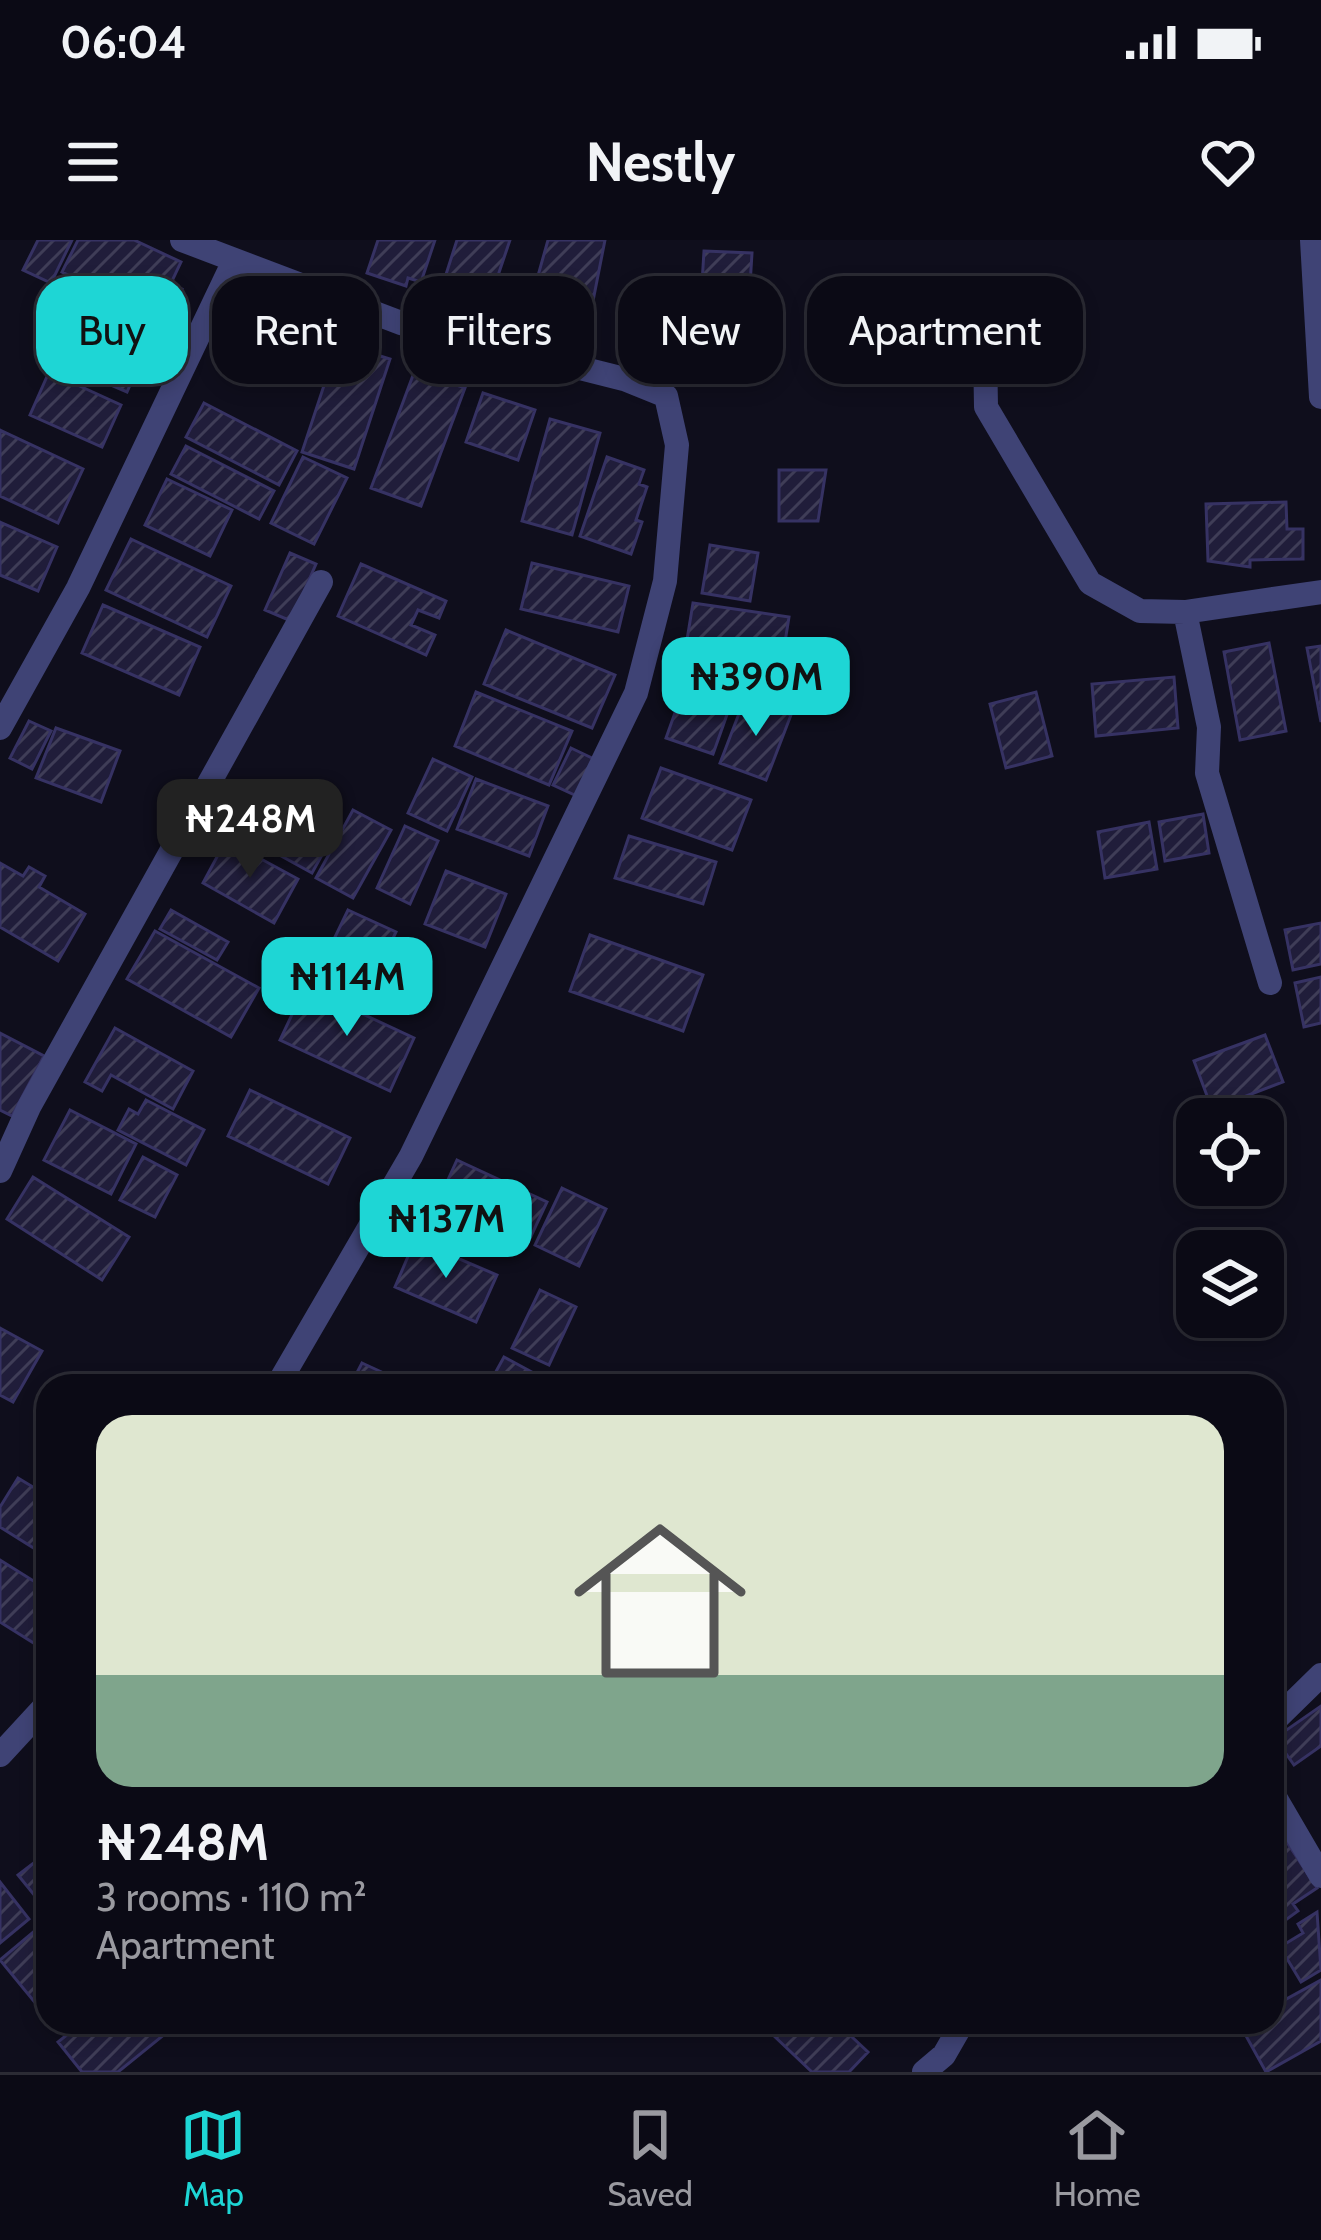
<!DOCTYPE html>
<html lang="en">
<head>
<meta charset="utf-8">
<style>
  :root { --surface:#0b0a15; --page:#191822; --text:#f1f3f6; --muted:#9a9aa0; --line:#2b2b34; --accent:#1ed6d5 }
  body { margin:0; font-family:Cabin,sans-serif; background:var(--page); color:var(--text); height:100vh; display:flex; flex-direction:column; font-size:45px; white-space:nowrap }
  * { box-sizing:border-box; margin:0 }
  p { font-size:39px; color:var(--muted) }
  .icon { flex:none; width:66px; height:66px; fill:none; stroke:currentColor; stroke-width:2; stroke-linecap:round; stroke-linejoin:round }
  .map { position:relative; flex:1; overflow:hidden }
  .side { position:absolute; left:36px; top:1134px; width:1248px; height:660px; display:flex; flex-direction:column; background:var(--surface); border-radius:36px; box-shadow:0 6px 18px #0003,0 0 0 3px var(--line) }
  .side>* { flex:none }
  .hud { position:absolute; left:36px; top:36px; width:1251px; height:108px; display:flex; gap:24px }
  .controls { position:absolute; left:1176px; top:858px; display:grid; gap:24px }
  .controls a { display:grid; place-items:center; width:108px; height:108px; border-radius:24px; background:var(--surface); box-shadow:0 6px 18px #0003,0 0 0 3px var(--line); font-size:60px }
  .price { position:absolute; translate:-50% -102px; padding:0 27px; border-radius:24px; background:var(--accent); color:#111; font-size:39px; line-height:78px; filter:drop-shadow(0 3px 6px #0008) }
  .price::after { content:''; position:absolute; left:50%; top:72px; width:36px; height:27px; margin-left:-18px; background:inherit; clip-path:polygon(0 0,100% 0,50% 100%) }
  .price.on { background:#222; color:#fff }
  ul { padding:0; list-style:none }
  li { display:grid; align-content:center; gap:24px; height:636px; padding:0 60px }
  li span { display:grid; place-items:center; height:372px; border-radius:36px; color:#555 }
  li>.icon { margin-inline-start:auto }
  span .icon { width:216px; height:216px; fill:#fffc; stroke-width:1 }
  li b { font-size:51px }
  .pill { padding:0 42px; border-radius:36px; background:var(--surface); box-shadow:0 6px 18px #0003,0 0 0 3px var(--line); font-size:42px; line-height:108px }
  .pill.on { background:var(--accent); color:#111 }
  .status { display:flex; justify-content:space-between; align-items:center; height:84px; padding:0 60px; background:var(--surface); direction:ltr }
  .status svg { height:33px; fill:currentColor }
  header { display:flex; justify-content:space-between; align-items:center; height:156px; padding:0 60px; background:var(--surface); font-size:54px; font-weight:700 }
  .menu { display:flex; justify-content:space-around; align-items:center; height:168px; border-top:3px solid var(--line); background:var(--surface); font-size:33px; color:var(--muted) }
  .menu a { display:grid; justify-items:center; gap:6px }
  .menu .on { color:var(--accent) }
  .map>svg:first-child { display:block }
</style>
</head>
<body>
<div class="status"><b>06:04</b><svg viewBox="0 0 49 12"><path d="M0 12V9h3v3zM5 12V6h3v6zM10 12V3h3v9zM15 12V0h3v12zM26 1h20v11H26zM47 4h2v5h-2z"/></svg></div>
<header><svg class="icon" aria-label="menu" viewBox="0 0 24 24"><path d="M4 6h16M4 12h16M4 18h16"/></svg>Nestly<svg class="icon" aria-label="heart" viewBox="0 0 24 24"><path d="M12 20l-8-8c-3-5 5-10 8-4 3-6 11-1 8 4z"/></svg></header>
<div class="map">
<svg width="1321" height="1832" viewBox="0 0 1321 1832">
  <defs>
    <pattern id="building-hatch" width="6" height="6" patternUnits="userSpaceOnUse" patternTransform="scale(3)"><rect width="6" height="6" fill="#201d3a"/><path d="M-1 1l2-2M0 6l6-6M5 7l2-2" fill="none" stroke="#3f3d57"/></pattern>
  </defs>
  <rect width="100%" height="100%" fill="#0f0e1c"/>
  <path fill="url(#building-hatch)" stroke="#363263" stroke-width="3" d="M38,0H72L51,43L23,30Z
    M78,0H134L181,22L171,43L182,49L173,67L160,61L152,76L62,32Z
    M378,0H435L421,42L408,38L406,46L367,33Z
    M457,0H510L488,65L441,50Z
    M548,0H605L592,66L534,50Z
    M704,11L752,13L746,110L698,108Z
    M87,86L145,111L127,152L69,127Z
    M648,96L681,102L675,127L643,120Z
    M338,103L390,119L354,229L302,212Z
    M415,130L465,148L421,266L371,248Z
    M49,132L121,165L102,207L30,175Z
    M483,153L535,170L518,220L466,202Z
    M204,163L297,211L279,245L186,197Z
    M550,179L600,193L572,295L522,281Z
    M0,190L83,229L58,283L0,256Z
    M186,206L274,251L259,279L171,234Z
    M303,217L347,238L314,304L271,283Z
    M607,217L644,230L639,244L647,247L636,280L642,282L631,314L580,296Z
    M779,230H826L818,281H779Z
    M167,239L232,270L210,316L145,285Z
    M1286,262L1287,289H1303V319L1250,320V327L1208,321L1206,264Z
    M0,282L57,307L38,351L0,335Z
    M131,299L231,346L207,397L106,350Z
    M710,305L758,313L750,361L702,353Z
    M290,313L316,324L291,381L265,370Z
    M532,323L629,346L618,392L521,369Z
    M361,324L446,361L439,378L418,370L411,385L435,395L426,415L338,376Z
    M693,363L789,377L782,421L686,406Z
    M103,365L200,407L179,455L82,413Z
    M506,390L615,435L592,488L484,444Z
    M1269,403L1286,491L1240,500L1224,412Z
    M1321,406V482L1307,408Z
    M1174,437L1178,488L1096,496L1092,444Z
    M687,439L734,455L713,514L666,498Z
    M476,452L572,491L549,545L455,506Z
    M1036,452L1052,516L1006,528L990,464Z
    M745,458L791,475L766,540L720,523Z
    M29,481L51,491L32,529L10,518Z
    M56,488L120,511L101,562L36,538Z
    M571,508L596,520L579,557L553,545Z
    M433,519L472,537L447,591L408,573Z
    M661,528L751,560L732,610L642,578Z
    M476,539L548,566L529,616L457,589Z
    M258,545L337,588L312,633L234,590Z
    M353,570L391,590L353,658L316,638Z
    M1203,574L1209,613L1165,621L1159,582Z
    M1149,582L1157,629L1105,638L1098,592Z
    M405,586L438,601L410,664L377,648Z
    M629,596L716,622L703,664L615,638Z
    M226,600L298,639L274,683L203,643Z
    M0,623L23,636L29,627L45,636L39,647L85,674L58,721L0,687Z
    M446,631L506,654L485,707L425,684Z
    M171,670L228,702L217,720L160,689Z
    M348,670L396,692L370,747L322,724Z
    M1321,683V724L1293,730L1285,690Z
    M155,691L259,748L231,797L127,739Z
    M590,695L703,735L683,791L570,751Z
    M1321,737V783L1304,787L1295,743Z
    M305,747L414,798L390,851L280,800Z
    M115,788L193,831L173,869L111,835L102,851L85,842Z
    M0,793L44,816L12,876L0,870Z
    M1265,795L1283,842L1212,869L1194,821Z
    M250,850L350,898L328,944L228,896Z
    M146,860L204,890L186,925L118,890L129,869L138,874Z
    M70,870L136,904L111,954L44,920Z
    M143,917L177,935L155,977L120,960Z
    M457,920L547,962L526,1007L436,966Z
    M33,937L129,997L102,1040L7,979Z
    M562,948L606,969L579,1026L535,1005Z
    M415,1000L497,1035L476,1082L395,1047Z
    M540,1050L576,1067L549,1125L512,1108Z
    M0,1088L42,1111L13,1162L0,1155Z
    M504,1117L552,1143L551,1146H488Z
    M362,1123L412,1146H350Z
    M18,1238L48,1256V1317L0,1287V1267Z
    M0,1320L48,1350V1412L0,1382Z
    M1321,1466V1506L1294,1525L1275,1498Z
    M1277,1587L1317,1648L1293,1664L1298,1671L1276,1687L1272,1591Z
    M48,1612V1672L18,1635Z
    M0,1642L29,1679L0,1703Z
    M1317,1672L1321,1730L1301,1742L1280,1707L1303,1693L1298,1684Z
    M38,1688L48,1700L46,1776L0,1720Z
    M1321,1740V1801L1266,1832L1240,1785L1272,1782V1767Z
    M83,1782H173L176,1785L118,1832H82L58,1802Z
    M784,1782H836L868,1812L849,1832H812L772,1794Z"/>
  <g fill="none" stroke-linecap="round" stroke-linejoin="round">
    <path stroke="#3f4375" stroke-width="24" d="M182,0L401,83L624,139L666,156L677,205L665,341L636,453L411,916L277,1146
      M1312,0L1321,157
      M984,49L986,167L1090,343L1140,371L1185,372L1321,352
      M1185,372L1209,487L1207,533L1270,743
      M0,488L78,348L234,21
      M0,931L29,867L321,342
      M1272,1483L1321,1435
      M0,1515L48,1463
      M1272,1552L1321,1636
      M924,1832L944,1815L963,1782"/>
  </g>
</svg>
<div class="controls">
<a><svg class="icon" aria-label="locate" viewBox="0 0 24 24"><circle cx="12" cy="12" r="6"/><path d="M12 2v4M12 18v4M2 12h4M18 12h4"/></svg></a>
<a><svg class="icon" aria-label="layers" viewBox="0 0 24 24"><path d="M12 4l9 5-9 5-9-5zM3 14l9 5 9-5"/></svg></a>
</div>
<b class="price" style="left:756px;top:499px">₦390M</b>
<b class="price on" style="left:250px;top:641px">₦248M</b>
<b class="price" style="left:347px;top:799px">₦114M</b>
<b class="price" style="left:446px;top:1041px">₦137M</b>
<div class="hud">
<a class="pill on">Buy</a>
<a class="pill">Rent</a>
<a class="pill">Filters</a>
<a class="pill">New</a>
<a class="pill">Apartment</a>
</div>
<section class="side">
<ul>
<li><span style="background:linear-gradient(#dfe7d0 70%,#7fa58c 0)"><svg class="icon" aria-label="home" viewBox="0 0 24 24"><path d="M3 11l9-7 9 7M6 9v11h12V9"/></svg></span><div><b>₦248M</b><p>3 rooms · 110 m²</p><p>Apartment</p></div></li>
</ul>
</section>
</div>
<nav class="menu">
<a class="on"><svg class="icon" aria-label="map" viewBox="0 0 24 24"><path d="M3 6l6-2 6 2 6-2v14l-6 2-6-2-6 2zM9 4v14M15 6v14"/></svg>Map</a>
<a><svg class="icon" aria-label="saved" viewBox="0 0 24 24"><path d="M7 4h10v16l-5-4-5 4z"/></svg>Saved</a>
<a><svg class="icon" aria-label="home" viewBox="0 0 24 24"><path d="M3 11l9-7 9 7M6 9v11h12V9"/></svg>Home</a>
</nav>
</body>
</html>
